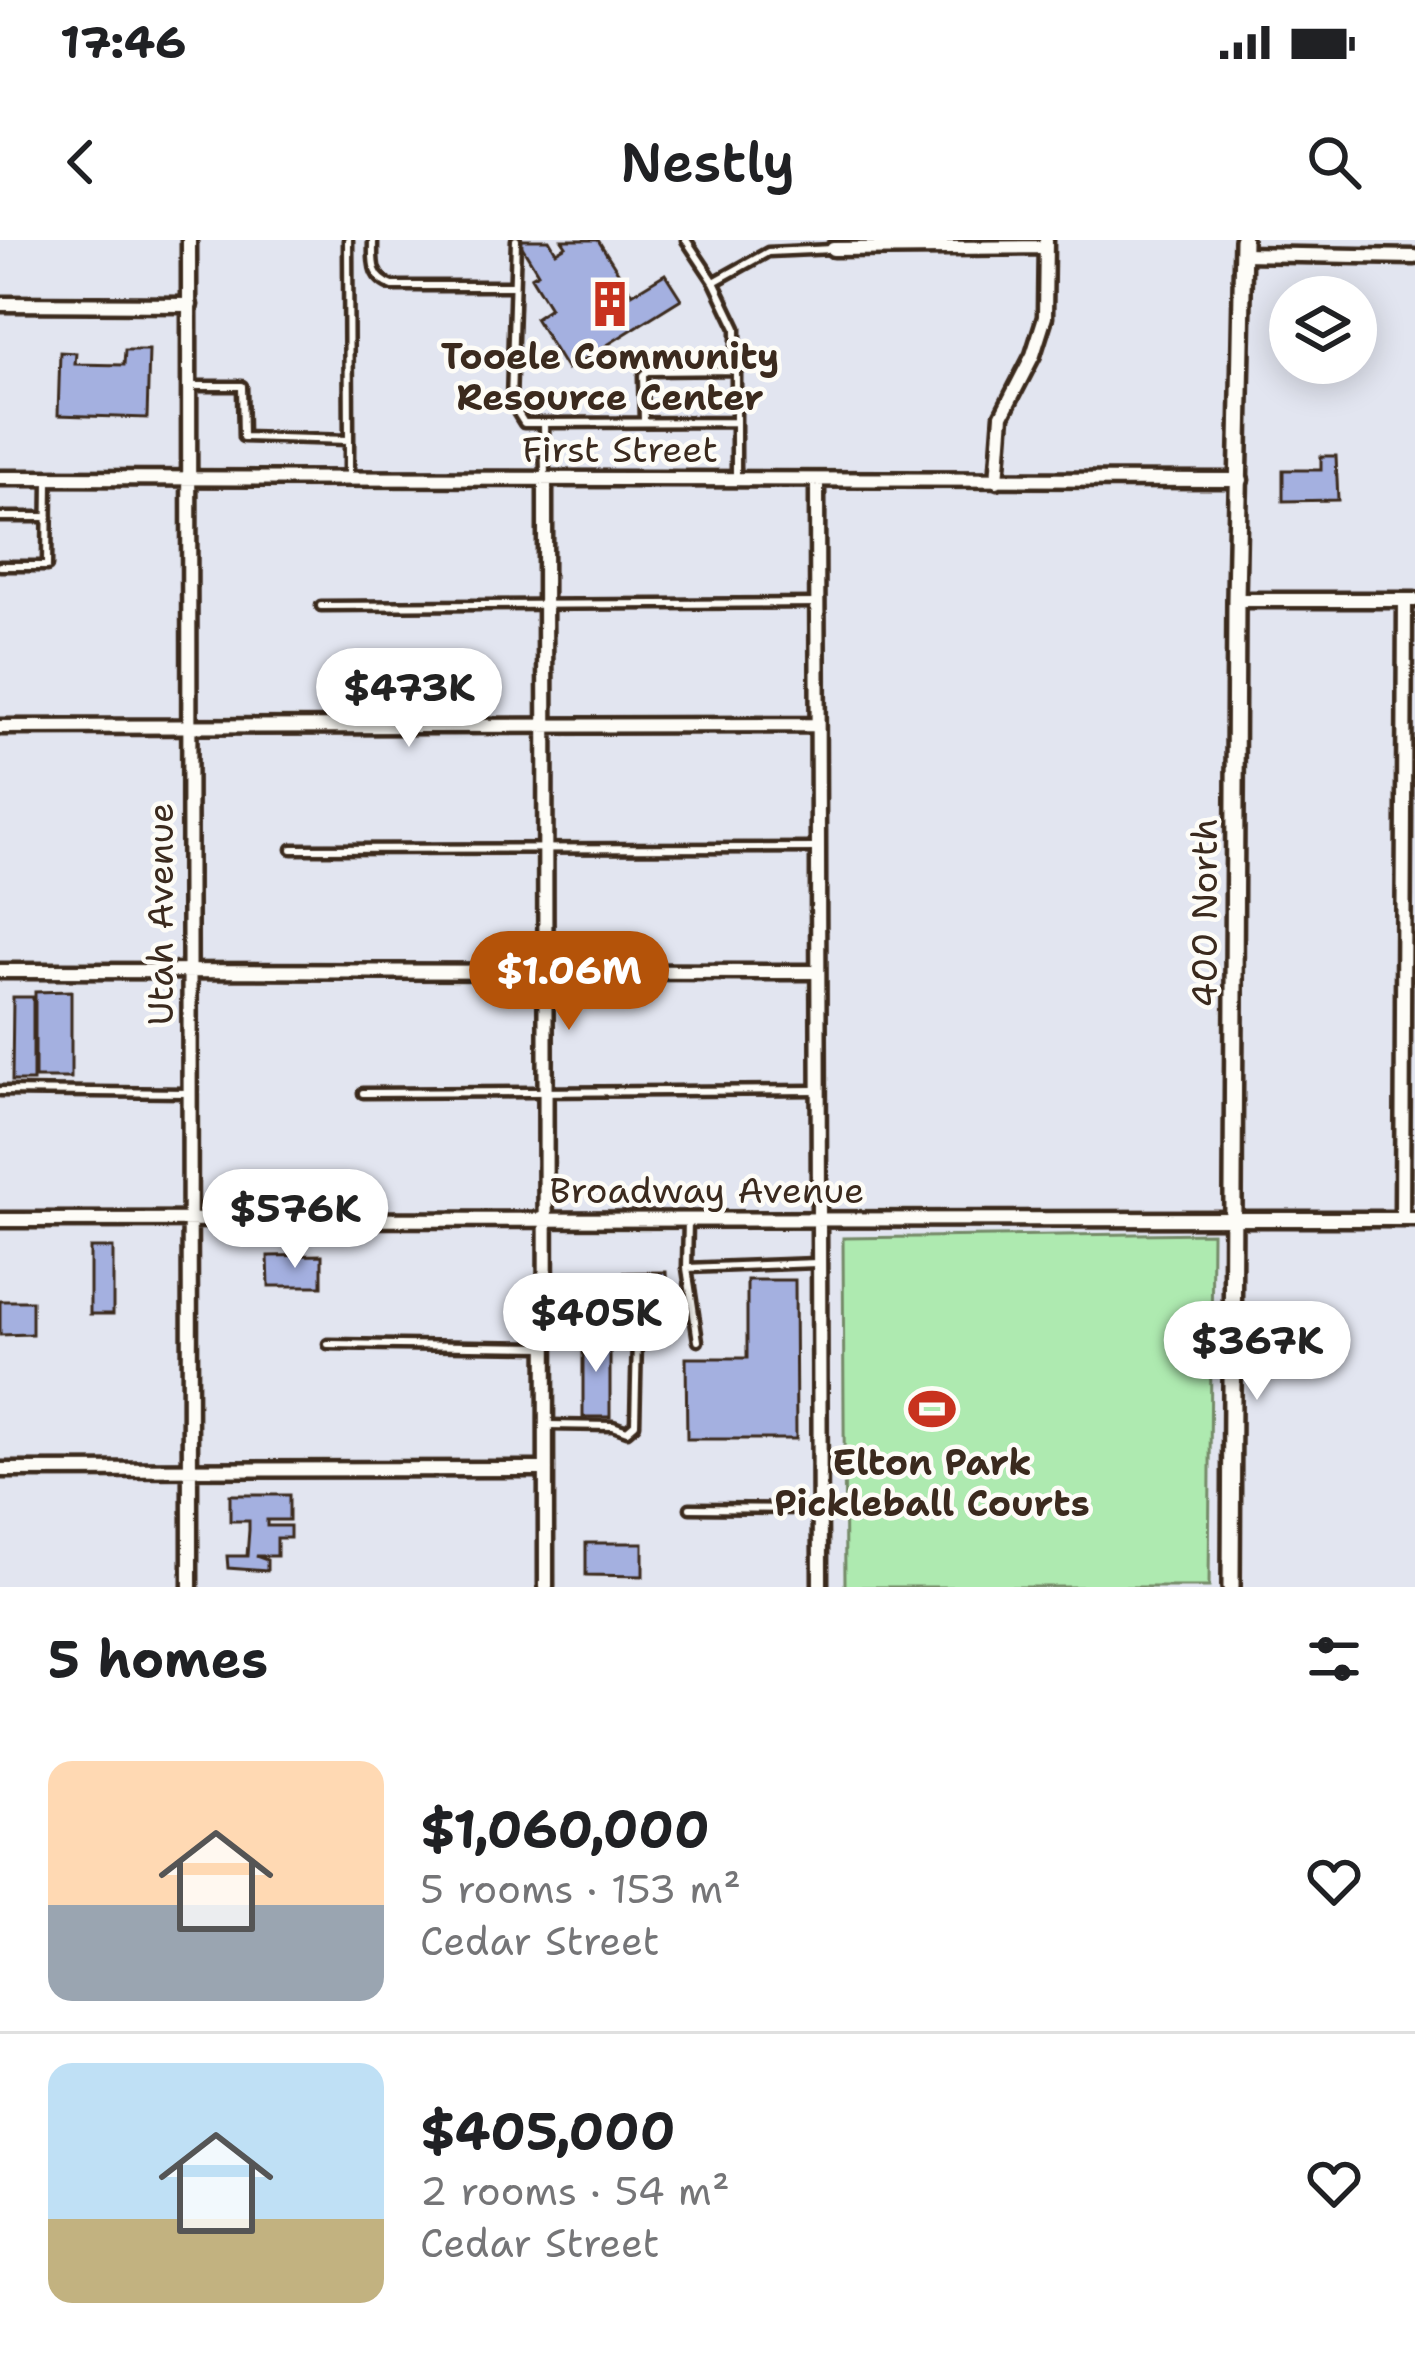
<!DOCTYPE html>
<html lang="en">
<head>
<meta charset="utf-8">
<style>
  :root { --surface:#fff; --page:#f2f2f2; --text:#202124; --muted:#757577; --line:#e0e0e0; --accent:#b45309 }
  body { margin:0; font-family:"Shantell Sans",sans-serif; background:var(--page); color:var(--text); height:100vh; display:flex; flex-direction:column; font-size:45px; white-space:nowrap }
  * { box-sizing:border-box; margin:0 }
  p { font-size:39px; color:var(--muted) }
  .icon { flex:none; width:66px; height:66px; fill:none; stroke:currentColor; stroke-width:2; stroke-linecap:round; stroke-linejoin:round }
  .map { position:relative; height:1347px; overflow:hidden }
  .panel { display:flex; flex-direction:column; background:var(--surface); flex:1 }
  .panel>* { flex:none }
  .tools { position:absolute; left:1269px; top:36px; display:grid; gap:24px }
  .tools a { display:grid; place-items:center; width:108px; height:108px; border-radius:50%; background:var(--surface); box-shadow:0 6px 30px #0003; font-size:60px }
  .price { position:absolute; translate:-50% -102px; padding:0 27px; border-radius:42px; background:#fff; color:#222; font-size:39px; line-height:78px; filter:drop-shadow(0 3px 6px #0008) }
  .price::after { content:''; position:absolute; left:50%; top:72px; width:36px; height:27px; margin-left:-18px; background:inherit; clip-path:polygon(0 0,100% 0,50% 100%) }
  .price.current { background:var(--accent); color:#fff }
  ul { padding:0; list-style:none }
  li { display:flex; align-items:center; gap:36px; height:300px; padding:0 48px }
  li+li { border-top:3px solid var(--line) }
  li span { display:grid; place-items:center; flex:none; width:336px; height:240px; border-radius:24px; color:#555 }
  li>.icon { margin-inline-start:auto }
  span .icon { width:144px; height:144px; fill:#fffc; stroke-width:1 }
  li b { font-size:51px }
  h2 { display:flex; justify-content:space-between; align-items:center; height:144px; padding:0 48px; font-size:51px }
  .status { display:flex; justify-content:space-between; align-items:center; height:84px; padding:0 60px; background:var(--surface); direction:ltr }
  .status svg { height:33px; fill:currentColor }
  header { display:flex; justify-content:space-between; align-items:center; height:156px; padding:0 48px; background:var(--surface); font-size:54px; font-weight:600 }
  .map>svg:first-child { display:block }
</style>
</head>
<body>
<div class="status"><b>17:46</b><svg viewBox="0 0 49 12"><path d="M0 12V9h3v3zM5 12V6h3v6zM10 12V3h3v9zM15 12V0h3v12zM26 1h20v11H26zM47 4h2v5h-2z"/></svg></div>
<header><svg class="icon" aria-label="back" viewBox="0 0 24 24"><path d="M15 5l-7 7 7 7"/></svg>Nestly<svg class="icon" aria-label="search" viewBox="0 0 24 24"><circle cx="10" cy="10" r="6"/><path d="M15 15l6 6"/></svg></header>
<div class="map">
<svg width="1415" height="1347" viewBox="0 0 1415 1347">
  <rect width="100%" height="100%" fill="#e2e5f0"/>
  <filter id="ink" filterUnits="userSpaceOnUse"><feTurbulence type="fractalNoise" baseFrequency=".00833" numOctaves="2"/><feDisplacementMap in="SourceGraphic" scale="24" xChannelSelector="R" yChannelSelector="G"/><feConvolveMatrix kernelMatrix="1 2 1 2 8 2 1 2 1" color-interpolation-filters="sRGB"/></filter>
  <g filter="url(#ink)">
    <path fill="#aeeab0" stroke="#748a67" stroke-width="3" d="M1212,993L1209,1347H845L843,998Z"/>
    <path fill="#a4b0e0" stroke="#3b2a1e" stroke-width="3" d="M518,0H549L556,12L566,6L562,0H598L632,54L665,34L681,59L567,130L535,78L550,68L531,37L538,33Z
      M125,110H149L147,178L58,175L60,112L76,113L75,124L124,125Z
      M1321,216H1336L1338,260L1283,261V230H1321Z
      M71,751V838H35V752Z
      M13,757H33V841H12Z
      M90,1008H113V1074H90Z
      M322,1015V1046H269L268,1016Z
      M666,1032L667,1057L583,1058V1033Z
      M747,1040H795L796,1199H687L686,1118H747Z
      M0,1061H32V1094L0,1095Z
      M583,1093H610V1177H583Z
      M230,1255H289V1280H267V1286H290V1298H277V1316H256L267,1320V1331L228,1328L227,1316H247L249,1290V1281H230Z
      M586,1303H643V1336L586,1335Z"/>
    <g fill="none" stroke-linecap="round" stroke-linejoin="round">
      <defs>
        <path id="service" d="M348,0L349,200
          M373,0C373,21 370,38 393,46H514
          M516,0L511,162L524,183H544L545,236
          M686,0L714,42L736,88V239
          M714,42L768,12L833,9
          M190,146H242L243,197L349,200V239
          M644,181L643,135L647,131L737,130
          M544,183L736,182
          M0,277H48
          M0,326H47L48,241
          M321,366L817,363
          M292,609L816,608
          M0,851L187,853
          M363,853L818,850
          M688,980L687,1028L698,1101
          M687,1028L817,1023
          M546,1080H626L637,1099L635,1184L627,1191L613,1186L548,1185
          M328,1104L542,1107
          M690,1268L817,1269"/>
        <path id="minor" d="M189,0L190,1347
          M833,9L1046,7
          M1242,14L1415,17
          M0,64L190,65
          M0,238L1241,240
          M545,239L546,1347
          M817,241L820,1347
          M997,241L1002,175L1033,115L1045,77L1046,0
          M1236,360H1415
          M0,487L817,485
          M0,731L818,732
          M1402,979L1405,360
          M0,980L1415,979
          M0,1230L546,1229"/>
        <path id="tertiary" d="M1231,1347L1236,360L1243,0"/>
      </defs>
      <use href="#service" stroke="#3b2a1e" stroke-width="15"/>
      <use href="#minor" stroke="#3b2a1e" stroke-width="21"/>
      <use href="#tertiary" stroke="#3b2a1e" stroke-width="24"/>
      <use href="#service" stroke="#fdfcf7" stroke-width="6"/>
      <use href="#minor" stroke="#fdfcf7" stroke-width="12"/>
      <use href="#tertiary" stroke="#fdfcf7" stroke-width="15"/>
    </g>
  </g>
  <defs>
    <symbol id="building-bare" viewBox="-9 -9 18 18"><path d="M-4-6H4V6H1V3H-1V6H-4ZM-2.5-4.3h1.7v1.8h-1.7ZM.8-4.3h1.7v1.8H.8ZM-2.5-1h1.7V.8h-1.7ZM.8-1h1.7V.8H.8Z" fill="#c8321e" stroke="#fdfcf7" stroke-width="2.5" paint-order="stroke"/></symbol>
    <symbol id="stadium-bare" viewBox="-9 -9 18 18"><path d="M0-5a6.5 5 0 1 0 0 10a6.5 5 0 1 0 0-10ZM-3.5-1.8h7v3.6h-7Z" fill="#c8321e" stroke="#fdfcf7" stroke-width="2.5" paint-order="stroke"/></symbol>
  </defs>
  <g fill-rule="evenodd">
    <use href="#building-bare" x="577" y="31" width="66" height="66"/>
    <use href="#stadium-bare" x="899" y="1136" width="66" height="66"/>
  </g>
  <g text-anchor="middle" stroke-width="9" stroke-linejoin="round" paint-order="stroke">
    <g font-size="36" font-weight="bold" fill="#3b2a1e" stroke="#fdfcf7">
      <text x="610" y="129">Tooele Community<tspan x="610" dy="41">Resource Center</tspan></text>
      <text x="932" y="1235">Elton Park<tspan x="932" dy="41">Pickleball Courts</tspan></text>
    </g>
    <g font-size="36" fill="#3b2a1e" stroke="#fdfcf7">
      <text x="620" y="222">First Street</text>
      <text transform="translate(1204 673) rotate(-90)" y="13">400 North</text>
      <text transform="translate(160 674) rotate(-90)" y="13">Utah Avenue</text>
      <text x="707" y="963">Broadway Avenue</text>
    </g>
  </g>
</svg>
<div class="tools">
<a><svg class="icon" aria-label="layers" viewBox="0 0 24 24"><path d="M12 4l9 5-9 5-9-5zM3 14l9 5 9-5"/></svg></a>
</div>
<b class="price" style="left:409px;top:510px">$473K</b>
<b class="price current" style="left:569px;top:793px">$1.06M</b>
<b class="price" style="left:295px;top:1031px">$576K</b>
<b class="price" style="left:596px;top:1135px">$405K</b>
<b class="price" style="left:1257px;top:1163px">$367K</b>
</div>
<section class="panel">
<h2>5 homes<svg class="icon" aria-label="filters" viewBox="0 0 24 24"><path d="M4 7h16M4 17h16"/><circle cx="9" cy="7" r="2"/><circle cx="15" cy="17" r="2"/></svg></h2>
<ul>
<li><span style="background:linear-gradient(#ffd9b3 60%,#9aa5b1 0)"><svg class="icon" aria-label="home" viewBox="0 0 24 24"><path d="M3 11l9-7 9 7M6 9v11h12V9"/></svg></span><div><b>$1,060,000</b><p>5 rooms · 153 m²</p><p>Cedar Street</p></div><svg class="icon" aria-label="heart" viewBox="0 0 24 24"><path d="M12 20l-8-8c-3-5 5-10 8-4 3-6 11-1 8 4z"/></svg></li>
<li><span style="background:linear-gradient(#bfe0f5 65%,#c2b280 0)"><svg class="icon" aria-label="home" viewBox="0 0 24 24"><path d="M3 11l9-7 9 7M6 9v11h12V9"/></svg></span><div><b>$405,000</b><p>2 rooms · 54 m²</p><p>Cedar Street</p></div><svg class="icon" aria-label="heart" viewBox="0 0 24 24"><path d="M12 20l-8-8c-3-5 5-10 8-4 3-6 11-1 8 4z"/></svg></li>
</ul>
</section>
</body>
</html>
